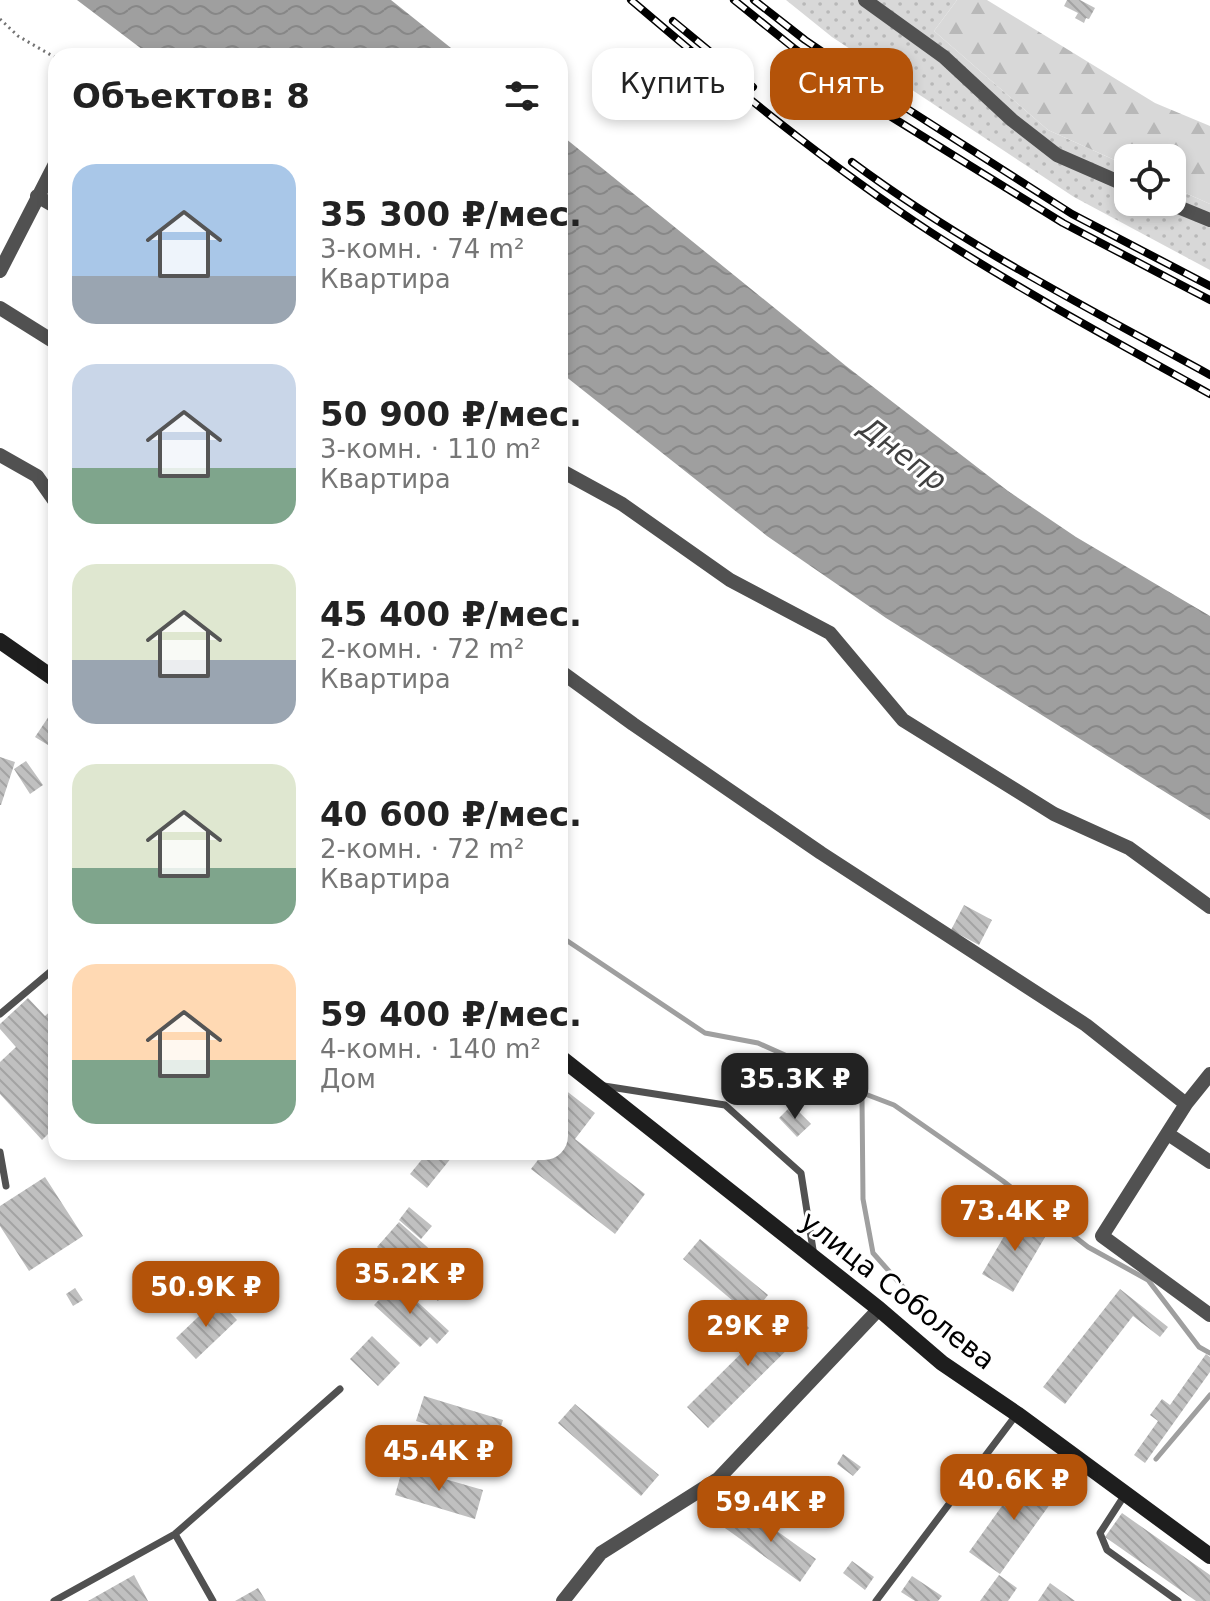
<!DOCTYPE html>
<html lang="ru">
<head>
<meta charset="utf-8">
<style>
  :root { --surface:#fff; --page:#f6f6f6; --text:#222; --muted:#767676; --accent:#b45309 }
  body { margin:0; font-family:"DejaVu Sans",sans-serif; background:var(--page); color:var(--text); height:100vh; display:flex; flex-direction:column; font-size:30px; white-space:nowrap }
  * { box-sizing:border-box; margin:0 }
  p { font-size:26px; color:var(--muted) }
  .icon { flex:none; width:44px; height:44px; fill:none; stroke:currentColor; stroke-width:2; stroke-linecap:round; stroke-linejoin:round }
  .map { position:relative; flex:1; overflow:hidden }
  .sheet { position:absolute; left:48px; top:48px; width:520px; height:1112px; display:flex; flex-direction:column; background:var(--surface); border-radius:24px; box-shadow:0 4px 12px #0003 }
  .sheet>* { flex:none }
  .top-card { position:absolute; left:592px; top:48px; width:498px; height:72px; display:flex; gap:16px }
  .fabs { position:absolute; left:1114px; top:144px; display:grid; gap:16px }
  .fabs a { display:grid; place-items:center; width:72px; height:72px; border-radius:16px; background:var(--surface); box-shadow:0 4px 12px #0003; font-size:40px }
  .price { position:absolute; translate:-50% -68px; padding:0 18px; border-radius:16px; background:var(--accent); color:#fff; font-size:26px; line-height:52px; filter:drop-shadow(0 2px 4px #0008) }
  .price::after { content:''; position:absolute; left:50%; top:48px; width:24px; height:18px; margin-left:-12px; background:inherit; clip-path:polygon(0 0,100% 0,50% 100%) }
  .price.active { background:#222; color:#fff }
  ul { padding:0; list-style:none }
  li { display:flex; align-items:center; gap:24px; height:200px; padding:0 24px }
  li span { display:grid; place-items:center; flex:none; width:224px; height:160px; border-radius:24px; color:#555 }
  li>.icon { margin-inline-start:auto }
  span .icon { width:96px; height:96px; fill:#fffc; stroke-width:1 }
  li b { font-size:34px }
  h2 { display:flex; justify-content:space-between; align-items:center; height:96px; padding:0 24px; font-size:34px }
  .tag { padding:0 28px; border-radius:24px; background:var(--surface); box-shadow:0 4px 12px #0003; font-size:28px; line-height:72px }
  .tag.active { background:var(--accent); color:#fff }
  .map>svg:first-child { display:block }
</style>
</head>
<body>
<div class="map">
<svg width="1210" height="1601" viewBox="0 0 1210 1601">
  <defs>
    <pattern id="green-dots" width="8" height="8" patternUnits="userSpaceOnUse" patternTransform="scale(2)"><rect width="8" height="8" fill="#d8d8d8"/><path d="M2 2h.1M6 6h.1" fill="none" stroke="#b8b8b8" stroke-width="1.8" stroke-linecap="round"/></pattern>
    <pattern id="forest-firs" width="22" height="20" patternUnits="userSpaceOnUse" patternTransform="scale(2)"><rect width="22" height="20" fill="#d8d8d8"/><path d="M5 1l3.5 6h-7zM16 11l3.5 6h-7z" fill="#b8b8b8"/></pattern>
    <pattern id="water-waves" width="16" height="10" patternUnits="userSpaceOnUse" patternTransform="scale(2)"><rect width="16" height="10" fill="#9f9f9f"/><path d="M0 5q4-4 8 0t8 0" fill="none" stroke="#878787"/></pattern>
    <pattern id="building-back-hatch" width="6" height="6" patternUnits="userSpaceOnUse" patternTransform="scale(2)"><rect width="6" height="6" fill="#c0c0c0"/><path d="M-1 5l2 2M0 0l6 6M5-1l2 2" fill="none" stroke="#a3a3a3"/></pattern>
  </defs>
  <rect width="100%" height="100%" fill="#fff"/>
  <path fill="url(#green-dots)" d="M786,0H957L934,31L1048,130L1128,166V202H1172V187L1210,204V270L1074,197L832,37Z"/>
  <path fill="url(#forest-firs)" d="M957,0H987L1155,103L1210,126V204L1172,187V158H1128V166L1048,130L934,31Z"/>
  <path fill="url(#water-waves)" d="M77,0H391L461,56H151Z
    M560,134L846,366L1008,491L1076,537L1210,616V820L886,618L767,536L560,372Z"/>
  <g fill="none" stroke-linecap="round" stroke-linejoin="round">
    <path stroke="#9f9f9f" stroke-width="5" d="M560,936L705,1033L758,1043L825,1073L862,1099L863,1199L873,1253L903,1287
      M852,1089L894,1105L1003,1181L1088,1247L1148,1280L1199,1347L1210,1353
      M1156,1459L1210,1395"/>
  </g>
  <path fill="url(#building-back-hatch)" d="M1067,0H1080L1095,8L1089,19L1086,18L1084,23L1075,18L1078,13L1064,6Z
    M49,716L56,720V750L35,737Z
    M0,757L15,762L1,805H0Z
    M26,761L43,785L30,794L14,769Z
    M964,905L992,920L979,945L951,930Z
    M28,998L45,1016L56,1006V1126L42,1140L0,1094V1062L16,1047L0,1029V1024Z
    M560,1086L595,1113L575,1139L645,1194L615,1234L531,1169L544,1152H560V1132L563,1128L560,1126Z
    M792,1105L811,1124L797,1137L779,1118Z
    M428,1152H456L427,1188L410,1174Z
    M45,1177L83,1236L29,1271L0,1226V1206Z
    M409,1207L432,1226L421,1239L399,1220Z
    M1017,1214L1048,1232L1013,1292L982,1274Z
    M399,1222L460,1276L438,1301L377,1247Z
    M700,1239L768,1295L751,1316L683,1259Z
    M396,1282L449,1331L437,1344L430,1337L420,1347L374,1305Z
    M75,1288L83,1300L73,1306L66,1294Z
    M1120,1289L1168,1327L1160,1337L1133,1316L1065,1404L1043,1387Z
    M217,1299L237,1320L196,1359L176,1338Z
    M788,1307L809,1328L708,1428L687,1407Z
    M372,1336L400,1363L378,1386L350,1359Z
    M1206,1354L1210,1357V1372L1145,1463L1134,1455L1158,1421L1150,1415L1162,1399L1170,1405Z
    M424,1396L503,1420L495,1445L416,1421Z
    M575,1404L659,1475L641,1496L558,1423Z
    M843,1454L861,1467L853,1476L837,1464Z
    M403,1467L483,1490L475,1519L395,1495Z
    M1027,1471L1058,1493L1000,1574L969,1552Z
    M742,1506L816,1559L800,1582L725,1528Z
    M1122,1513L1210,1575V1601H1196L1105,1537Z
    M852,1561L874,1577L865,1590L843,1573Z
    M134,1575L148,1601H88Z
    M999,1575L1017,1588L1008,1601H980Z
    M912,1576L942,1596L938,1601H915L901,1592Z
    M1050,1583L1075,1601H1038Z
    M258,1588L266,1601H235Z"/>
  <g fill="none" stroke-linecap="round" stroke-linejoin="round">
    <path stroke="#737373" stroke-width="3" stroke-dasharray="2 4" stroke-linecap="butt" d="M0,19L18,36L56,58"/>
    <path stroke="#515151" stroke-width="7" d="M0,1014L56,967
      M604,1086L725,1105L801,1173L814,1256
      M0,1152L6,1186
      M1126,1493L1100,1533L1107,1550L1178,1601
      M175,1534L213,1601
      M54,1601L175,1534L340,1389
      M876,1601L1016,1415"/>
    <path stroke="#515151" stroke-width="14" d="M865,0L944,57L1012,120L1057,155L1128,186
      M37,196L56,207
      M1166,202L1210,220
      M0,271L56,162
      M0,308L56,343
      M0,455L37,476L56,503
      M560,470L622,504L730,580L830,633L903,720L1054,814L1129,848L1210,907
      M560,671L633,724L821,853L1086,1025L1186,1104L1102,1236L1210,1315
      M1186,1104L1210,1074
      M1168,1134L1210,1162
      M563,1601L601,1553L718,1479L879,1309"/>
    <path stroke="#1e1e1e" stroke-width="16" d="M0,641L56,680
      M560,1057L879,1309L942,1363L1017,1414L1210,1556"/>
    <defs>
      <path id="rail" d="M631,0C727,82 826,164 932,233C1022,291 1116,342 1210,394
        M734,0L795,49L885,113L1063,223L1210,300
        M754,0L805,40L895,101L1072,214L1210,286
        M673,21L753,87
        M852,162C962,244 1090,309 1210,375"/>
    </defs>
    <use href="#rail" stroke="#000" stroke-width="8"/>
    <use href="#rail" stroke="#fff" stroke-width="5" stroke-dasharray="15" stroke-linecap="butt"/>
  </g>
  <g text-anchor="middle" stroke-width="6" stroke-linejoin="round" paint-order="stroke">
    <g font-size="28" fill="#000" stroke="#fff">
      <text transform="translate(898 1290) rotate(38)" y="10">улица Соболева</text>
    </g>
    <g font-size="30" font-style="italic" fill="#404040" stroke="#fff">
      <text transform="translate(903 454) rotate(37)" y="10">Днепр</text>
    </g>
  </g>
</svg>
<div class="fabs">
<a><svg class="icon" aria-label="locate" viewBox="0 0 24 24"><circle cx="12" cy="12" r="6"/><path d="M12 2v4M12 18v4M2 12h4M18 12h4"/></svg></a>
</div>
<b class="price active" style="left:795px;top:1121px">35.3K ₽</b>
<b class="price" style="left:1015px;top:1253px">73.4K ₽</b>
<b class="price" style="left:410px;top:1316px">35.2K ₽</b>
<b class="price" style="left:206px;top:1329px">50.9K ₽</b>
<b class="price" style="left:748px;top:1368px">29K ₽</b>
<b class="price" style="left:439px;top:1493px">45.4K ₽</b>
<b class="price" style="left:1014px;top:1522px">40.6K ₽</b>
<b class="price" style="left:771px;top:1544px">59.4K ₽</b>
<div class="top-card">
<a class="tag">Купить</a>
<a class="tag active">Снять</a>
</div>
<section class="sheet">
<h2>Объектов: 8<svg class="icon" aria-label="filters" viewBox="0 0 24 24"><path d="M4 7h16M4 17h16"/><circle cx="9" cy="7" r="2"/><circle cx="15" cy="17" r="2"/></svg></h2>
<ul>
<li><span style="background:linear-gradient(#a9c7e8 70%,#9aa5b1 0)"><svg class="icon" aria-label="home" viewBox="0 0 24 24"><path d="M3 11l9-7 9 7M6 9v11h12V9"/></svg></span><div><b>35 300 ₽/мес.</b><p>3-комн. · 74 m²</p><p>Квартира</p></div></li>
<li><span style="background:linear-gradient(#c9d6e8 65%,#7fa58c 0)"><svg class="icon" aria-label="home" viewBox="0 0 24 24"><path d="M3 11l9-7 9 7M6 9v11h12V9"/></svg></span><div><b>50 900 ₽/мес.</b><p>3-комн. · 110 m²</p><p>Квартира</p></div></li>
<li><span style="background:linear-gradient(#dfe7d0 60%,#9aa5b1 0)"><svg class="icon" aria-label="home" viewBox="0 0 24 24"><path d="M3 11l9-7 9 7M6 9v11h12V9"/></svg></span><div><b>45 400 ₽/мес.</b><p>2-комн. · 72 m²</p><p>Квартира</p></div></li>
<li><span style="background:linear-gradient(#dfe7d0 65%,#7fa58c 0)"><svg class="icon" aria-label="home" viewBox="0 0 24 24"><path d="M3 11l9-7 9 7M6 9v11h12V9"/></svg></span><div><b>40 600 ₽/мес.</b><p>2-комн. · 72 m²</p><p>Квартира</p></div></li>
<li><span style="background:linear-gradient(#ffd9b3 60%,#7fa58c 0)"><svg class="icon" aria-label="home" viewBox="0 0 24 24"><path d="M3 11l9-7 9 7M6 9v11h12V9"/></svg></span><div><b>59 400 ₽/мес.</b><p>4-комн. · 140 m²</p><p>Дом</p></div></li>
</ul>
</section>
</div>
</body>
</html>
